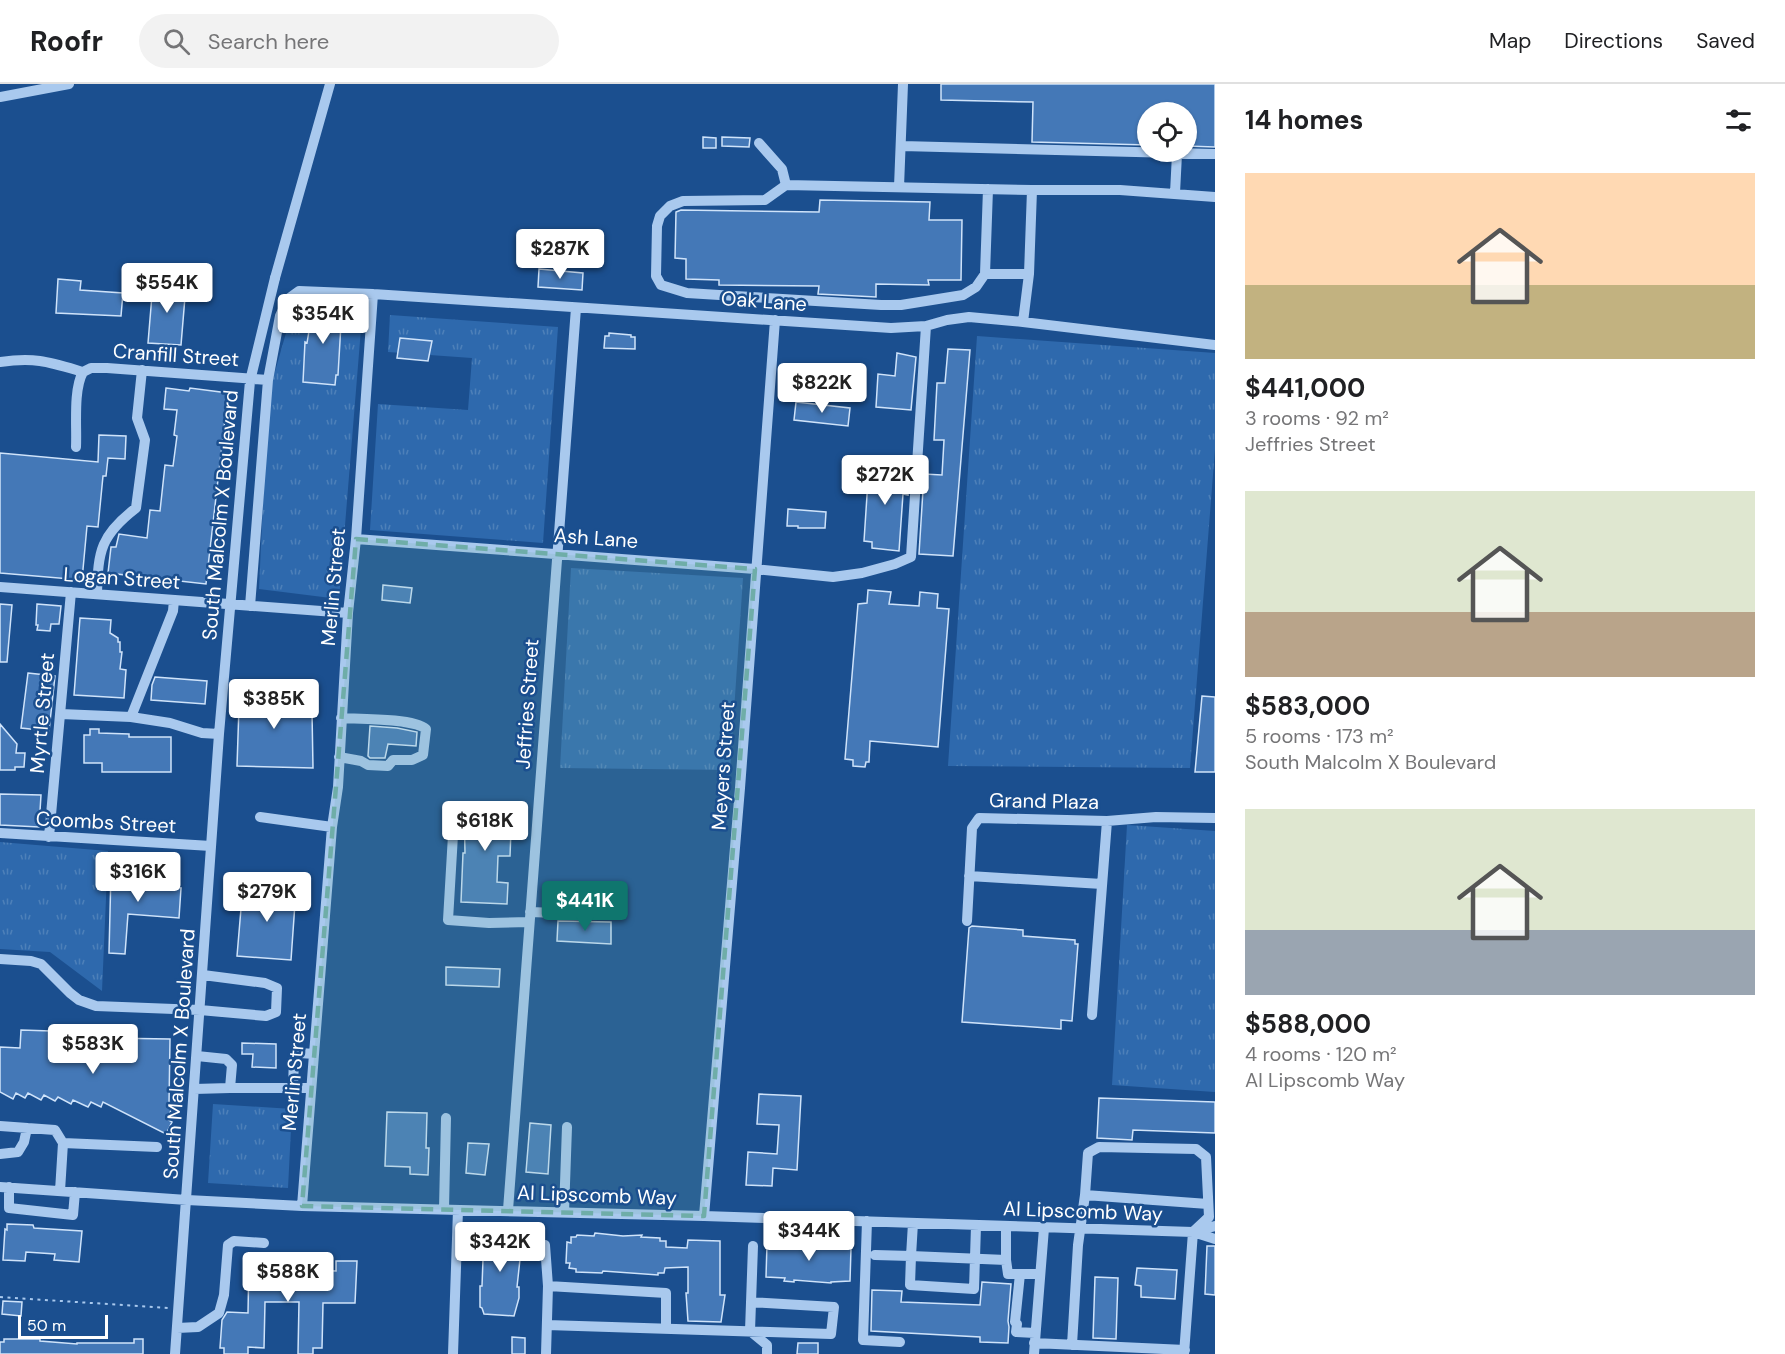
<!DOCTYPE html>
<html lang="en">
<head>
<meta charset="utf-8">
<style>
  :root { --surface:#fff; --page:#f2f2f2; --text:#202124; --muted:#757577; --line:#e0e0e0; --accent:#0f766e }
  body { margin:0; font-family:"DM Sans",sans-serif; background:var(--page); color:var(--text); height:100vh; display:flex; flex-direction:column; font-size:22px; white-space:nowrap }
  * { box-sizing:border-box; margin:0 }
  p { font-size:20px; color:var(--muted) }
  .icon { flex:none; width:33px; height:33px; fill:none; stroke:currentColor; stroke-width:2; stroke-linecap:round; stroke-linejoin:round }
  .map { position:relative; flex:1; overflow:hidden }
  .details { display:flex; flex-direction:column; background:var(--surface); width:570px }
  .details>* { flex:none }
  .fabs { position:absolute; left:1137px; top:18px; display:grid; gap:12px }
  .fabs a { display:grid; place-items:center; width:60px; height:60px; border-radius:50%; background:var(--surface); box-shadow:0 2px 4px #0004; font-size:30px }
  .scale { position:absolute; left:18px; bottom:15px; width:90px; box-sizing:border-box; padding-left:6px; border:3px solid #fff; border-top:0; font-size:16px; line-height:21px; white-space:nowrap; color:#fff; -webkit-text-stroke:4px #1b4f8f; paint-order:stroke }
  .price { position:absolute; translate:-50% -51px; padding:0 14px; border-radius:6px; background:#fff; color:#222; font-size:20px; line-height:39px; filter:drop-shadow(0 2px 3px #0008) }
  .price::after { content:''; position:absolute; left:50%; top:36px; width:18px; height:14px; margin-left:-9px; background:inherit; clip-path:polygon(0 0,100% 0,50% 100%) }
  .price.on { background:var(--accent); color:#fff }
  ul { padding:0; list-style:none }
  li { display:grid; align-content:center; gap:12px; height:318px; padding:0 30px }
  li span { display:grid; place-items:center; height:186px; border-radius:0px; color:#555 }
  li>.icon { margin-inline-start:auto }
  span .icon { width:108px; height:108px; fill:#fffc; stroke-width:1 }
  li b { font-size:26px }
  h2 { display:flex; justify-content:space-between; align-items:center; height:72px; padding:0 30px; font-size:26px }
  header { display:flex; align-items:center; gap:36px; box-sizing:border-box; height:84px; padding:0 30px; background:var(--surface); border-bottom:2px solid var(--line) }
  header strong { font-size:28px }
  nav { display:flex; gap:33px; margin-inline-start:auto; font-size:21px }
  .search { width:420px; height:54px; background:var(--page); display:flex; align-items:center; gap:15px; box-sizing:border-box; padding:0 21px; border-radius:33px; color:var(--muted); font-size:22px }
  main { display:flex; flex:1; min-height:0 }
  .map>svg:first-child { display:block }
</style>
</head>
<body>
<header>
<strong>Roofr</strong>
<div class="search"><svg class="icon" aria-label="search" viewBox="0 0 24 24"><circle cx="10" cy="10" r="6"/><path d="M15 15l6 6"/></svg>Search here</div>
<nav><a>Map</a><a>Directions</a><a>Saved</a></nav>
</header>
<main>
<div class="map">
<svg width="1215" height="1270" viewBox="0 0 1215 1270">
  <defs>
    <pattern id="grass-tufts" width="24" height="20" patternUnits="userSpaceOnUse" patternTransform="scale(1.5)"><rect width="24" height="20" fill="#2e69ad"/><path d="M3 7l-1-3M5 7V3M7 7l1-3M15 17l-1-3M17 17v-4M19 17l1-3" fill="none" stroke="#4d80b9"/></pattern>
  </defs>
  <rect width="100%" height="100%" fill="#1b4f8f"/>
  <path fill="url(#grass-tufts)" d="M311,213L336,214L363,220L339,515L259,505L268,312L294,221Z
    M390,231L558,243L543,459L370,446L378,320L468,326L472,274L388,268Z
    M977,252L1215,269V365L1190,684L948,682Z
    M571,484L743,494L730,686L560,684Z
    M1127,741L1215,747V1008L1112,1001Z
    M0,758L108,767L102,907L50,868L0,865Z
    M213,1020L292,1025L288,1104L208,1099Z"/>
  <path fill="#4478b7" stroke="#cfe3fa" stroke-width="1.5" d="M941,0H1215V63L1186,62V28H1148V61L1032,58L1033,18L941,16Z
    M703,53L716,54V64H703Z
    M722,53L750,54L749,63L722,62Z
    M820,116L930,118L929,136H962L961,196H928L929,201L876,200V213L818,210L819,202L719,201V196L686,195V175L675,174L676,128L681,126L819,128Z
    M539,185L583,189L582,206L538,203Z
    M58,195L81,197L80,206L123,209L121,232L56,229Z
    M153,199L186,201L181,261L148,259Z
    M311,220L342,223L338,291H336L335,301L303,298L305,258L307,259L309,247Z
    M609,249L631,251V253H635V265L604,264L605,252H609Z
    M400,254L432,257L428,277L397,274Z
    M948,265L970,266L953,472L919,470L924,390L942,391L944,356H934L937,299H945Z
    M897,269L916,273L911,326L876,323L878,290L895,292Z
    M166,304L189,307L190,304L228,309L206,500L108,489L111,463H116L119,450L147,454L150,426L160,427L165,381L173,382L177,352L174,351L177,326L164,325Z
    M796,318L850,324L848,342L794,336Z
    M99,351L126,352L125,375L108,374L106,392H103L98,443L87,442L82,496L0,489V369L98,378Z
    M869,381L905,383L904,396H908V411L903,410L899,467L872,464V458L864,457Z
    M788,425L826,428L825,444H798V442H787Z
    M383,501L412,504L410,519L382,516Z
    M868,506L891,508L889,520L919,522L920,508L938,510L937,524L949,525L938,663L870,657L869,678H866L865,683L853,682V676L845,675L858,520L867,519Z
    M0,520L12,521L7,578H0Z
    M37,520L61,522L59,540H51L50,547L37,546L38,541H36Z
    M80,534L111,536L110,549L118,554V558H120V568H122L120,585L126,586L124,614L74,611Z
    M28,589L55,592L49,647L21,644Z
    M155,593L207,597L205,620L151,616L152,601Z
    M277,599H290V627L312,628L313,684L237,682L239,623H243L244,603L276,604Z
    M1202,612L1215,613V688H1195Z
    M0,640L17,660L16,669H25L24,683H15V686H0Z
    M370,642L397,644L417,648L416,662L388,660L385,674H370L368,672Z
    M90,645H99V649L129,650V653H171V688H102V679H84V651H90Z
    M0,710L41,711L39,743L0,741Z
    M512,720L510,772H498L497,798L508,799L507,820L461,818L463,769H465L464,721Z
    M116,781L127,782V788L160,791L159,802L181,804L179,834L128,830L125,870L109,869L111,788H116Z
    M243,801L296,805L291,876L237,872Z
    M558,804L612,806V823L557,821Z
    M558,837L611,838V860L557,857Z
    M972,842L1023,846V852L1075,856V860H1078L1072,937L1061,936V945L962,938L969,844Z
    M446,883L500,885L499,903L446,901Z
    M21,946L51,947L57,968L106,969V954L170,955L169,1020H174L167,1035L172,1038L166,1050L103,1018L101,1023L91,1018L88,1023L73,1016L71,1020L58,1013L55,1017L44,1011L41,1016L28,1009L25,1014L16,1009L13,1015L0,1008V963L20,964Z
    M242,959L276,960V984L252,983L253,970H242Z
    M759,1010L801,1012L797,1086L773,1084L772,1102L746,1101L748,1068L777,1070L779,1041L757,1040Z
    M1099,1014L1215,1018V1049L1133,1046L1132,1056L1097,1054Z
    M387,1028L427,1029L426,1064H429L428,1091L410,1090V1083L385,1082Z
    M530,1039L551,1041L548,1090L526,1088Z
    M468,1059L489,1060L485,1091L466,1089Z
    M7,1140L33,1141L34,1144L82,1147L79,1178L54,1176L55,1170L26,1168L25,1177L3,1176L5,1145L7,1146Z
    M485,1146L518,1147L519,1166H521L517,1203H519V1214L514,1232L484,1230L482,1224L480,1223V1202H482L483,1175H481V1164Z
    M595,1149L623,1152L642,1151L641,1153L660,1154V1157H666V1163L687,1164L688,1156L720,1157V1211H725L721,1238L688,1237L686,1209H688V1183L665,1184L664,1189H658V1191L603,1187L602,1189L576,1188V1185L569,1184L570,1179H566L567,1158L571,1159V1153H576L577,1151L594,1152Z
    M786,1158L823,1161V1159L832,1160V1161L851,1164L850,1197L831,1198V1199L794,1196V1198L784,1197L785,1194L766,1193L767,1160H786Z
    M1207,1162H1215V1211L1205,1210Z
    M249,1176L273,1177V1185L336,1187V1177H357L355,1219H323L322,1264H313V1270H298L299,1218H265L264,1264L248,1263V1270H224V1264H220L222,1236L227,1228L248,1229Z
    M1137,1184L1177,1186L1175,1215L1141,1213V1202L1135,1201Z
    M1095,1193L1118,1194L1116,1255L1093,1254Z
    M982,1198L1011,1200L1008,1237L1009,1243L1008,1259L980,1258V1253L871,1247L872,1206L902,1207L901,1218L980,1221Z
    M3,1217L22,1218L21,1232L2,1230Z
    M512,1253L525,1254V1270H512Z
    M4,1255H40V1257L77,1260V1259H134V1255H143V1270H0V1258H4Z
    M798,1259H818V1270H797Z"/>
  <g fill="none" stroke-linecap="round" stroke-linejoin="round">
    <path stroke="#a9c9ee" stroke-width="2" stroke-dasharray="3 4.5" stroke-linecap="butt" d="M0,1213L168,1224"/>
    <path stroke="#a9c9ee" stroke-width="10" d="M0,13L69,0
      M759,59L782,85L786,101
      M902,62L1215,70
      M899,103L903,0
      M988,105L985,190L976,203L963,211L901,221H881L687,209L661,201L656,192L657,142L660,132L670,122L683,117L765,116L786,101L1032,106H1120L1215,113
      M1175,109L1177,70
      M985,190H1029
      M275,194L330,0
      M1023,238L1029,190L1032,106
      M0,278C36,273 49,278 83,288
      M83,288L91,284H107L268,296
      M76,363C77,342 73,306 83,288
      M356,455L755,485L833,493L862,489L895,480L911,473L926,242
      M0,503L348,529
      M97,510C98,466 101,451 136,424L145,356L137,334L142,286
      M250,522L268,296L280,232L288,215L299,207L373,210L891,244L926,242L947,236L969,233L1023,238L1215,261
      M61,630L131,633L173,527L174,516
      M131,633L170,639L202,649L219,650
      M339,673L361,677L368,681L388,682L393,676H412L423,671L426,645C413,634 359,635 341,634
      M260,733L332,743
      M0,749L211,762
      M453,751L448,836L489,839L529,838
      M49,753L71,508
      M969,792L1102,800
      M530,828L612,831
      M967,837L972,744L979,734L1107,737L1156,733L1215,734
      M0,875L31,877L41,880L70,909L79,916L96,922L200,926L266,932L276,928L277,904L265,899L203,891
      M1092,931L1107,737
      M230,1004H311
      M194,1005L230,1004L232,981L226,975L197,972
      M293,1005L294,973L300,969L314,970
      M0,1042L55,1046L63,1059L60,1107
      M63,1059L157,1063
      M0,1070L18,1068L24,1058L27,1044
      M0,1103L187,1116L302,1122L704,1132L1193,1148L1215,1155
      M9,1103V1124L73,1131L75,1108
      M1085,1111L1208,1120
      M302,1122L332,743L338,703L348,529L356,455L373,210
      M444,1125L446,1034
      M508,1126L576,224
      M564,1128L567,1043
      M704,1132L740,704L775,236
      M867,1137L863,1256L900,1258
      M913,1139L911,1172L1006,1176V1142
      M1196,1147L1215,1142
      M545,1161L548,1202L546,1270
      M753,1162L750,1247L767,1261V1270
      M875,1171L911,1172L910,1201L974,1205L976,1142
      M1006,1176L1008,1190H1040
      M1020,1190L1015,1238L1017,1240L1016,1248L1035,1249
      M548,1202L666,1209V1245
      M547,1241L831,1250L834,1223L751,1218
      M177,1244L198,1243L219,1229L224,1211L228,1161L234,1157L264,1159
      M1034,1259L1185,1266
      M1072,1261L1078,1161L1085,1111L1088,1069L1099,1063L1196,1065L1206,1073L1209,1133L1193,1148
      M175,1270L219,650L250,297
      M453,1270L458,1126
      M1034,1270L1044,1144
      M1184,1270L1193,1148"/>
    <path stroke="#a9c9ee" stroke-width="10" d="M250,297L275,194"/>
  </g>
  <path fill="#6fada8" fill-opacity="0.2" stroke="#6fada8" stroke-width="4.5" stroke-dasharray="12 8" stroke-linejoin="round" d="M356,455L755,485L704,1132L302,1122Z"/>
  <g text-anchor="middle" stroke-width="5" stroke-linejoin="round" paint-order="stroke">
    <g font-size="20" fill="#fff" stroke="#1b4f8f">
      <text transform="translate(764 217) rotate(4)" y="7">Oak Lane</text>
      <text transform="translate(176 271) rotate(4)" y="7">Cranfill Street</text>
      <text transform="translate(220 431) rotate(-85)" y="7">South Malcolm X Boulevard</text>
      <text transform="translate(596 454) rotate(4)" y="7">Ash Lane</text>
      <text transform="translate(122 494) rotate(4)" y="7">Logan Street</text>
      <text transform="translate(333 503) rotate(-85)" y="7">Merlin Street</text>
      <text transform="translate(527 620) rotate(-86)" y="7">Jeffries Street</text>
      <text transform="translate(42 629) rotate(-85)" y="7">Myrtle Street</text>
      <text transform="translate(723 682) rotate(-86)" y="7">Meyers Street</text>
      <text transform="translate(1044 717) rotate(1)" y="7">Grand Plaza</text>
      <text transform="translate(106 738) rotate(3)" y="7">Coombs Street</text>
      <text transform="translate(179 970) rotate(-86)" y="7">South Malcolm X Boulevard</text>
      <text transform="translate(294 988) rotate(-85)" y="7">Merlin Street</text>
      <text transform="translate(597 1111) rotate(2)" y="7">Al Lipscomb Way</text>
      <text transform="translate(1083 1127) rotate(2)" y="7">Al Lipscomb Way</text>
    </g>
  </g>
</svg>
<div class="fabs">
<a><svg class="icon" aria-label="locate" viewBox="0 0 24 24"><circle cx="12" cy="12" r="6"/><path d="M12 2v4M12 18v4M2 12h4M18 12h4"/></svg></a>
</div>
<div class="scale">50 m</div>
<b class="price" style="left:560px;top:196px">$287K</b>
<b class="price" style="left:167px;top:230px">$554K</b>
<b class="price" style="left:323px;top:261px">$354K</b>
<b class="price" style="left:822px;top:330px">$822K</b>
<b class="price" style="left:885px;top:422px">$272K</b>
<b class="price" style="left:274px;top:646px">$385K</b>
<b class="price" style="left:485px;top:768px">$618K</b>
<b class="price" style="left:138px;top:819px">$316K</b>
<b class="price" style="left:267px;top:839px">$279K</b>
<b class="price on" style="left:585px;top:848px">$441K</b>
<b class="price" style="left:93px;top:991px">$583K</b>
<b class="price" style="left:809px;top:1178px">$344K</b>
<b class="price" style="left:500px;top:1189px">$342K</b>
<b class="price" style="left:288px;top:1219px">$588K</b>
</div>
<section class="details">
<h2>14 homes<svg class="icon" aria-label="filters" viewBox="0 0 24 24"><path d="M4 7h16M4 17h16"/><circle cx="9" cy="7" r="2"/><circle cx="15" cy="17" r="2"/></svg></h2>
<ul>
<li><span style="background:linear-gradient(#ffd9b3 60%,#c2b280 0)"><svg class="icon" aria-label="home" viewBox="0 0 24 24"><path d="M3 11l9-7 9 7M6 9v11h12V9"/></svg></span><div><b>$441,000</b><p>3 rooms · 92 m²</p><p>Jeffries Street</p></div></li>
<li><span style="background:linear-gradient(#dfe7d0 65%,#b9a48a 0)"><svg class="icon" aria-label="home" viewBox="0 0 24 24"><path d="M3 11l9-7 9 7M6 9v11h12V9"/></svg></span><div><b>$583,000</b><p>5 rooms · 173 m²</p><p>South Malcolm X Boulevard</p></div></li>
<li><span style="background:linear-gradient(#dfe7d0 65%,#9aa5b1 0)"><svg class="icon" aria-label="home" viewBox="0 0 24 24"><path d="M3 11l9-7 9 7M6 9v11h12V9"/></svg></span><div><b>$588,000</b><p>4 rooms · 120 m²</p><p>Al Lipscomb Way</p></div></li>
</ul>
</section>
</main>
</body>
</html>
